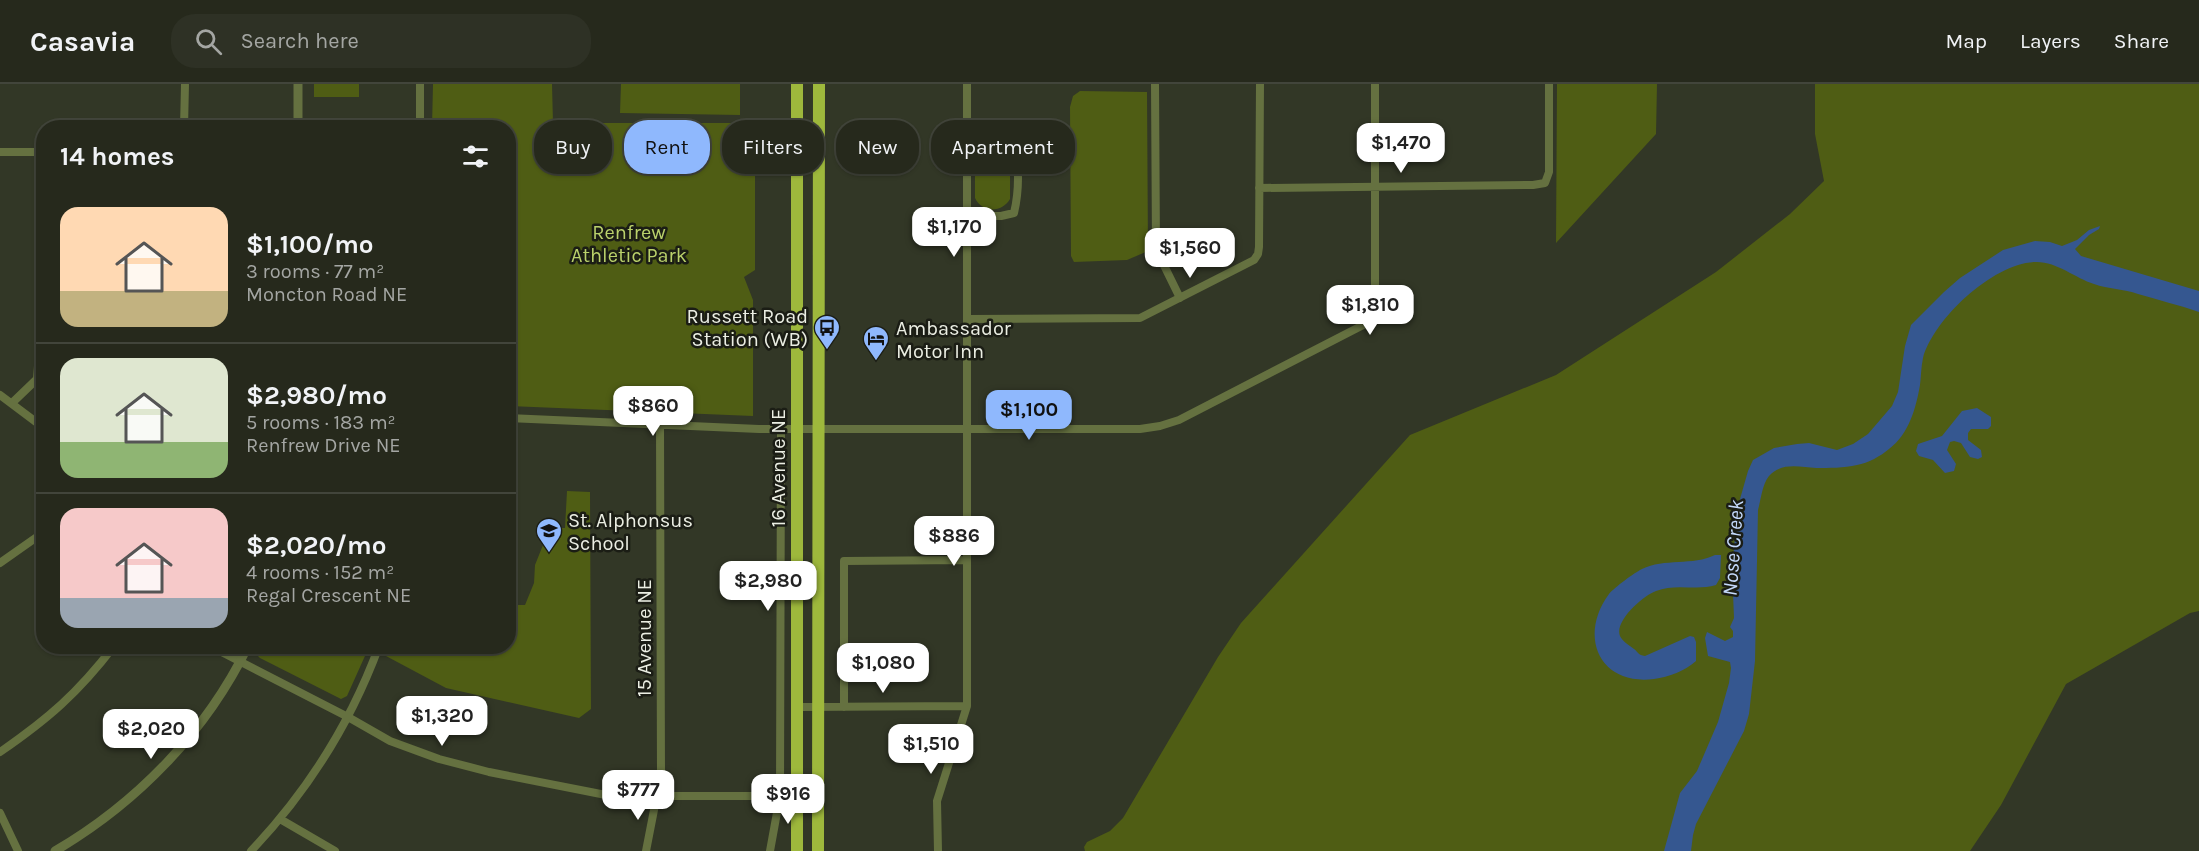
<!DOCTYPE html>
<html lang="en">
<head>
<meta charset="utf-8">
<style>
  :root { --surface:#26291c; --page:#2e3125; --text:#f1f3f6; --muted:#a4a6a3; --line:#42453b; --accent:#8fb8fd }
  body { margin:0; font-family:Karla,sans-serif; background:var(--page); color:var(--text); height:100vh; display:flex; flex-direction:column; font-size:22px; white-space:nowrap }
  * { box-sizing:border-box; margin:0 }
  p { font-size:20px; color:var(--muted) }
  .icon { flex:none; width:33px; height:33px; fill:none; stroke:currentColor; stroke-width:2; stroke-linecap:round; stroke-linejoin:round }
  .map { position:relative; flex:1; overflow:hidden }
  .sheet { position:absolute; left:36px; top:36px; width:480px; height:534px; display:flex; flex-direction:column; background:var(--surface); border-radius:24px; box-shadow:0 2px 4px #0004,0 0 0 2px var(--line) }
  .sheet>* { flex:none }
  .hud { position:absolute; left:534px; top:36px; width:570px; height:54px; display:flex; gap:12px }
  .price { position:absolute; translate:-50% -51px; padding:0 14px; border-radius:12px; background:#fff; color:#222; font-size:20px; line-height:39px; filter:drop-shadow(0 2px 3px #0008) }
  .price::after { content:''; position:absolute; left:50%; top:36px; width:18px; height:14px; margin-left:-9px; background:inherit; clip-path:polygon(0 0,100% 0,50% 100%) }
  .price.current { background:var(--accent); color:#111 }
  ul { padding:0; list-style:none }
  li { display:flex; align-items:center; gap:18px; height:150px; padding:0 24px }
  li+li { border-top:2px solid var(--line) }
  li span { display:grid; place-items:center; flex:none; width:168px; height:120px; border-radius:18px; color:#555 }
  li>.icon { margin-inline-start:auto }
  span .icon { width:72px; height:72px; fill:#fffc; stroke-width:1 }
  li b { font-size:26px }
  h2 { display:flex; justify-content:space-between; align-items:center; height:72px; padding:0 24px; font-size:26px }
  .pill { padding:0 21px; border-radius:24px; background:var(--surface); box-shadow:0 2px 4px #0004,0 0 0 2px var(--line); font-size:21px; line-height:54px }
  .pill.current { background:var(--accent); color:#111 }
  header { display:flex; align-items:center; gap:36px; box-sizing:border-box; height:84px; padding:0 30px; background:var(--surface); border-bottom:2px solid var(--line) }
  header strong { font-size:28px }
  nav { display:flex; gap:33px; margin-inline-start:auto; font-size:21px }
  .search { width:420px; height:54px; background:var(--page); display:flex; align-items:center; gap:15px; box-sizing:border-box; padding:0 21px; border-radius:24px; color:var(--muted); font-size:22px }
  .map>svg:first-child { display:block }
</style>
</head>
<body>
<header>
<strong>Casavia</strong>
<div class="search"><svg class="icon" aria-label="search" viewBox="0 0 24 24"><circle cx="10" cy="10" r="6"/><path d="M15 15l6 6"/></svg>Search here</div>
<nav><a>Map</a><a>Layers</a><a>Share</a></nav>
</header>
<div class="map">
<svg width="2199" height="767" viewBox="0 0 2199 767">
  <rect width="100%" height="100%" fill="#323726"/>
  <path fill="#4f5d14" d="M314,0H359V13H314Z
    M433,0H552L553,39H755V186L744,193L753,216V332L509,322L508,44L432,43Z
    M621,0H740V31L620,29Z
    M1557,0H1657L1656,50L1556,159Z
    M1815,0H2199V527L2190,529L2066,600L2001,721L1970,767H1085L1084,763L1087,758L1110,747L1123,734L1218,573L1241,539L1410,351L1556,291L1716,188L1790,130L1824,97L1815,50Z
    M1080,7L1147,8L1148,167L1127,176L1074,178L1071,172L1070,23L1073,12Z
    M986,62L1003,63L1010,72V115C1002,129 982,129 975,114V73L979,66Z
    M567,407L590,408L591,625L579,634L446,604L386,572L389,563L508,562L509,521H525L534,499L535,481L545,456L557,444H565Z
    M260,563V562L369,563L347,612L341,615L260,574L257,571Z"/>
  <path fill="#355790" d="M2100,142L2099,145L2089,151L2075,165L2081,172L2199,207V228C2179,221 2158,216 2138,210C2124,205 2108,205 2094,200C2075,194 2056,177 2035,178C1992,180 1934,235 1923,274C1921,283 1921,293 1920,301C1916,324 1909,350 1889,365C1881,372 1868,379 1857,381C1844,384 1829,384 1816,384C1800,383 1781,378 1769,392C1762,401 1761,415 1758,426L1755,577L1749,630L1744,647L1696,740L1693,751L1691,767H1664L1680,709L1697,687L1718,638L1729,599L1731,584L1730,578L1708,572L1705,554L1707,548L1725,557L1733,553V547L1730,543L1734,534L1732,485L1738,422L1748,387L1753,376L1774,364L1797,360L1809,359L1837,366L1853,360L1868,350L1892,322L1898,308L1905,262L1911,241L1944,208L1960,194L2003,166L2035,157L2050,158L2062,162L2077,156L2089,146Z
    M1977,324L1991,333V342L1988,345H1971L1968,349V356L1981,366L1982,373L1978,375L1970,373L1961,359L1954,357L1950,358L1947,366L1956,380L1954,387L1945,389L1933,376L1919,372L1916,367L1918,360L1942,352L1962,327Z
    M1715,471H1721L1720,494L1716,501C1697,507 1675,499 1656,507C1644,511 1614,537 1620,552C1622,557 1629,561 1634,565C1638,568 1638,571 1645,572L1690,552L1694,553L1696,558V577C1685,587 1669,593 1654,595C1599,602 1578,552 1609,510C1615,503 1634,489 1642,485C1664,474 1693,482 1715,471Z"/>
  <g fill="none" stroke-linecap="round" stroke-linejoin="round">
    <path stroke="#657140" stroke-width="8" d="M1155,0L1156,165L1180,214
      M184,44L185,0
      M420,44V0
      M967,56H1002L1013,59C1020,79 1019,108 1014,129L1001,132H967
      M0,68H44
      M1259,104L1533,101L1545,99L1549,88V0
      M967,235L1140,234L1254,176L1258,170L1259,163L1260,0
      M37,295L44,203
      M0,311L44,344
      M12,319L37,295L44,292
      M508,334L759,345H1140L1160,342L1179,336L1371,237L1375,223V0
      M0,479L44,448
      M210,562L348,633L390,657L439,675L489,688L611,712H780
      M799,623L967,622
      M844,623V477L966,476
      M0,668C48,635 78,609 114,562
      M0,729L18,767
      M280,735L335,767
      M251,767C307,708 351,638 379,562
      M646,767L661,690L660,340
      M770,767L780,712L781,345
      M938,767L937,717L967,622V0"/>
    <path stroke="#657140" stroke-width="9" d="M298,0V44
      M55,767C137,719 206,648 248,562"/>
    <path stroke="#9eb83c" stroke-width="12" d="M797,0V767
      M818,767L819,0"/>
  </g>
  <defs>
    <symbol id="bus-pin" viewBox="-11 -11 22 30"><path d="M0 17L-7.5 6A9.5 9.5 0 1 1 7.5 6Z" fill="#8fb8fd" stroke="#1b1d15"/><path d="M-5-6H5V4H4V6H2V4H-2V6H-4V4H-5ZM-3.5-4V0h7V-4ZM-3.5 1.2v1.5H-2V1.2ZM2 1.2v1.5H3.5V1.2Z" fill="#111"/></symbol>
    <symbol id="hotel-pin" viewBox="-11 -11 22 30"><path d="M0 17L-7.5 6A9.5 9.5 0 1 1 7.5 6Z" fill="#8fb8fd" stroke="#1b1d15"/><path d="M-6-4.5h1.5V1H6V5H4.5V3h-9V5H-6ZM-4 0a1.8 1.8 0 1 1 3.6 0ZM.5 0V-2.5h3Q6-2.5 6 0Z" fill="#111"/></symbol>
    <symbol id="school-pin" viewBox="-11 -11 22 30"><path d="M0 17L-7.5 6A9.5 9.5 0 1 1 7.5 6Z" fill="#8fb8fd" stroke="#1b1d15"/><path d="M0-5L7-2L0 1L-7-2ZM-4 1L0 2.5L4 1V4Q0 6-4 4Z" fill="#111"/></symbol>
  </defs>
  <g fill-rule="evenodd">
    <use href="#bus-pin" x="812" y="229" width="30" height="40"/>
    <use href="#hotel-pin" x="861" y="240" width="30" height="40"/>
    <use href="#school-pin" x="534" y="432" width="30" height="40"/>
  </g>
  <g text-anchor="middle" stroke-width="5" stroke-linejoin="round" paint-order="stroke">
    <g font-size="20" fill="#bad16b" stroke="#1b1d15">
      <text x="629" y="155">Renfrew<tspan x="629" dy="23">Athletic Park</tspan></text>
    </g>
    <g font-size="20" fill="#ebeee3" stroke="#1b1d15" text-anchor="start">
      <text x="808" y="239" text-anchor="end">Russett Road<tspan x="808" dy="23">Station (WB)</tspan></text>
      <text x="896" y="251">Ambassador<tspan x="896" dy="23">Motor Inn</tspan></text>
      <text x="568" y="443">St. Alphonsus<tspan x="568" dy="23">School</tspan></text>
    </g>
    <g font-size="20" fill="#ebeee3" stroke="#1b1d15">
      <text transform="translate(778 384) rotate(-90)" y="7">16 Avenue NE</text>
      <text transform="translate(644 554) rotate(-90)" y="7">15 Avenue NE</text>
    </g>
    <g font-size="21" font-style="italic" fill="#c4d9fb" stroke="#1b1d15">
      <text transform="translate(1733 464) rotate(-86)" y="7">Nose Creek</text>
    </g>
  </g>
</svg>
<b class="price" style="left:1401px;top:90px">$1,470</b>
<b class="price" style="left:954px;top:174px">$1,170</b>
<b class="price" style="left:1190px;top:195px">$1,560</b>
<b class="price" style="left:1370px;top:252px">$1,810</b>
<b class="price" style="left:653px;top:353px">$860</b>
<b class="price current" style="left:1029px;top:357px">$1,100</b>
<b class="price" style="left:954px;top:483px">$886</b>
<b class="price" style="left:768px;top:528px">$2,980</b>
<b class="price" style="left:883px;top:610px">$1,080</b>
<b class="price" style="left:442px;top:663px">$1,320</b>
<b class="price" style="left:151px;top:676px">$2,020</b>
<b class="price" style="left:931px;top:691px">$1,510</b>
<b class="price" style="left:638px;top:737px">$777</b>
<b class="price" style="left:788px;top:741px">$916</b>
<div class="hud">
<a class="pill">Buy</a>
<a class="pill current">Rent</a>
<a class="pill">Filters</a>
<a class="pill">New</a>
<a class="pill">Apartment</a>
</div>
<section class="sheet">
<h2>14 homes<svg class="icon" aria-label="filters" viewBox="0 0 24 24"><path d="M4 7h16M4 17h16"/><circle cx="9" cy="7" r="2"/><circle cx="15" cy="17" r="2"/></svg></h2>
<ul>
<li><span style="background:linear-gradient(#ffd9b3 70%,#c2b280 0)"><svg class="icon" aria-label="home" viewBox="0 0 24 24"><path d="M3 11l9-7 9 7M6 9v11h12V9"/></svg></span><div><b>$1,100/mo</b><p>3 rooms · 77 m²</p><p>Moncton Road NE</p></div></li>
<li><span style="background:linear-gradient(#dfe7d0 70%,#8fb573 0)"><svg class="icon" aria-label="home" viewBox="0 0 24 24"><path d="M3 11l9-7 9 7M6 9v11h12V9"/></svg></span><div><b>$2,980/mo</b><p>5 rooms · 183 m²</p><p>Renfrew Drive NE</p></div></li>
<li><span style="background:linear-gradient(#f6c9c9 75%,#9aa5b1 0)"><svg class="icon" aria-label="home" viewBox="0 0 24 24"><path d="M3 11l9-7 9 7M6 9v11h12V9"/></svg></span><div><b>$2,020/mo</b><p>4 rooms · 152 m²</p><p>Regal Crescent NE</p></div></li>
</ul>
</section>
</div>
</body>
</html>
